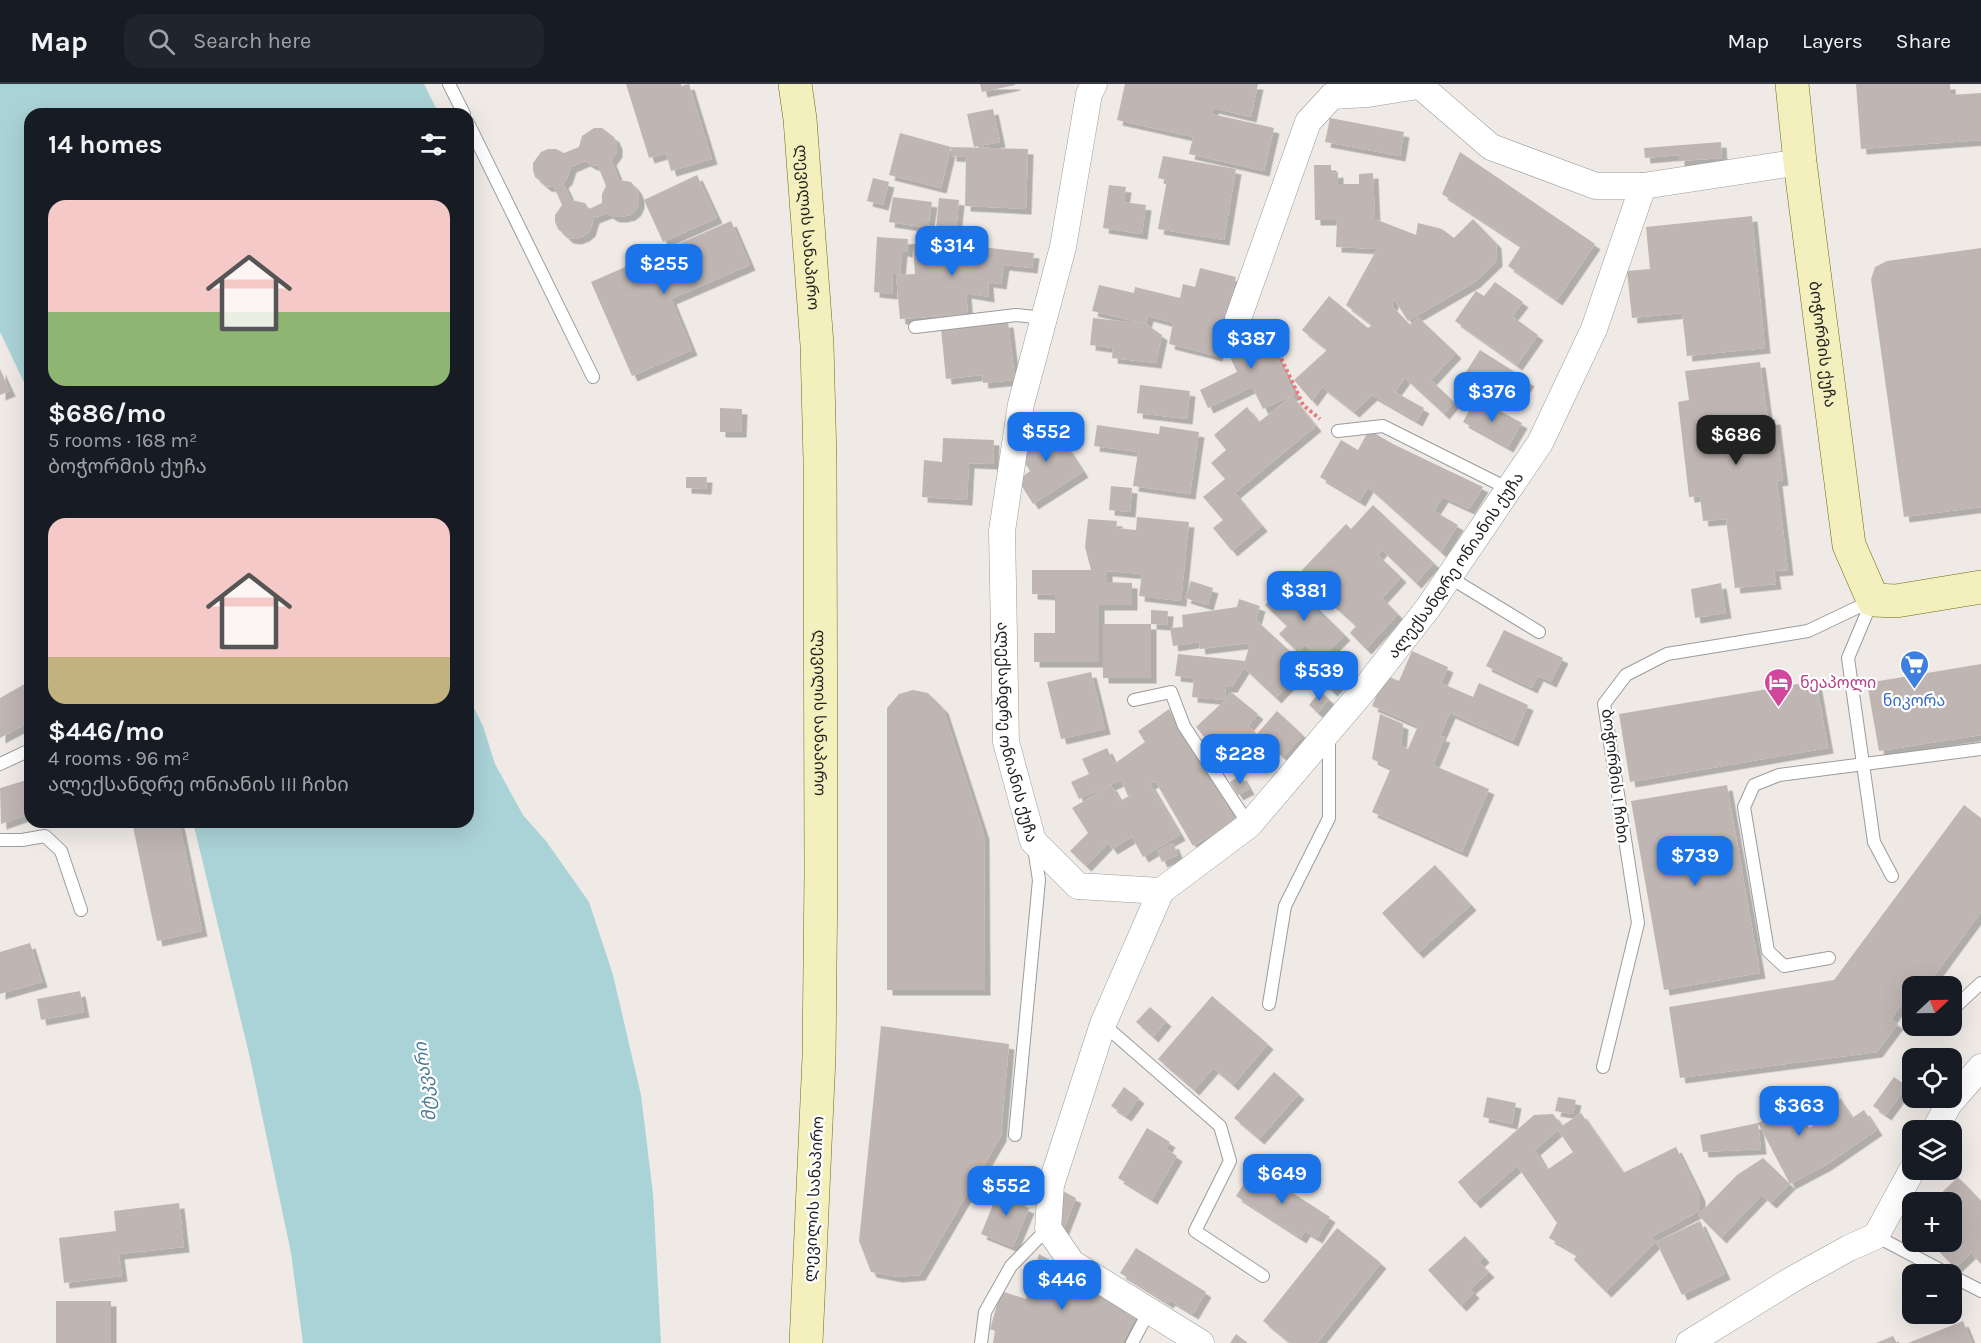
<!DOCTYPE html>
<html lang="en">
<head>
<meta charset="utf-8">
<style>
  :root { --surface:#171b24; --page:#20242c; --text:#f1f3f6; --muted:#9ea1a6; --line:#363941; --accent:#1a73e8 }
  body { margin:0; font-family:Karla,"Noto Sans Georgian",sans-serif; background:var(--page); color:var(--text); height:100vh; display:flex; flex-direction:column; font-size:22px; white-space:nowrap }
  * { box-sizing:border-box; margin:0 }
  p { font-size:20px; color:var(--muted) }
  .icon { flex:none; width:33px; height:33px; fill:none; stroke:currentColor; stroke-width:2; stroke-linecap:round; stroke-linejoin:round }
  .map { position:relative; flex:1; overflow:hidden }
  .side { position:absolute; left:24px; top:24px; width:450px; height:720px; display:flex; flex-direction:column; background:var(--surface); border-radius:18px; box-shadow:0 6px 24px #0002 }
  .side>* { flex:none }
  .needle { width:39px; rotate:68deg }
  .buttons { position:absolute; left:1902px; top:892px; display:grid; gap:12px }
  .buttons a { display:grid; place-items:center; width:60px; height:60px; border-radius:12px; background:var(--surface); box-shadow:0 6px 24px #0002; font-size:30px }
  .price { position:absolute; translate:-50% -51px; padding:0 14px; border-radius:12px; background:var(--accent); color:#fff; font-size:20px; line-height:39px; filter:drop-shadow(0 2px 3px #0008) }
  .price::after { content:''; position:absolute; left:50%; top:36px; width:18px; height:14px; margin-left:-9px; background:inherit; clip-path:polygon(0 0,100% 0,50% 100%) }
  .price.on { background:#222; color:#fff }
  ul { padding:0; list-style:none }
  li { display:grid; align-content:center; gap:12px; height:318px; padding:0 24px }
  li span { display:grid; place-items:center; height:186px; border-radius:18px; color:#555 }
  li>.icon { margin-inline-start:auto }
  span .icon { width:108px; height:108px; fill:#fffc; stroke-width:1 }
  li b { font-size:26px }
  h2 { display:flex; justify-content:space-between; align-items:center; height:72px; padding:0 24px; font-size:26px }
  header { display:flex; align-items:center; gap:36px; box-sizing:border-box; height:84px; padding:0 30px; background:var(--surface); border-bottom:2px solid var(--line) }
  header strong { font-size:28px }
  nav { display:flex; gap:33px; margin-inline-start:auto; font-size:21px }
  .search { width:420px; height:54px; background:var(--page); display:flex; align-items:center; gap:15px; box-sizing:border-box; padding:0 21px; border-radius:18px; color:var(--muted); font-size:22px }
  .map>svg:first-child { display:block }
</style>
</head>
<body>
<header>
<strong>Map</strong>
<div class="search"><svg class="icon" aria-label="search" viewBox="0 0 24 24"><circle cx="10" cy="10" r="6"/><path d="M15 15l6 6"/></svg>Search here</div>
<nav><a>Map</a><a>Layers</a><a>Share</a></nav>
</header>
<div class="map">
<svg width="1981" height="1259" viewBox="0 0 1981 1259">
  <defs>
    <filter id="shadow"><feDropShadow dx="5.5" dy="5.5" stdDeviation="0" flood-color="#0004"/></filter>
  </defs>
  <rect width="100%" height="100%" fill="#efeae6"/>
  <path fill="#aad3d8" d="M0,0H424L439,30H30V311L0,248Z
    M468,612L483,642L495,680L523,731L546,757L589,818L613,891L641,1011L653,1110L661,1259H303L291,1169L250,974L193,738H468Z"/>
  <path fill="#bfb6b3" fill-rule="evenodd" filter="url(#shadow)" d="M626,0H681V2L689,0L712,75L671,87L666,69L649,74Z
    M980,0H1015V1L982,8Z
    M1125,0H1258L1251,33L1213,24L1212,30L1274,44L1264,87L1189,70L1193,53L1117,36Z
    M1856,0H1950L1951,11L1981,9V56L1861,65Z
    M993,25L1000,58L974,63L967,30Z
    M1330,34L1404,48L1400,72L1325,58Z
    M594,44H602L614,53L617,60V68L611,76L619,96L631,98L636,104L639,111V119L636,126L630,131L622,133H614L607,129L594,134L590,147L584,152L576,155L568,154L558,145L555,138V131L562,121L554,103L546,102L535,93L533,86V79L541,68L548,65H556L564,69L579,63L582,52ZM585,77L592,81L598,82L606,102L602,110V119L589,125L585,119L571,116L563,99L567,95L571,83Z
    M900,49L951,63L1028,65L1026,125L965,122L966,73L951,72V63L941,104L889,91Z
    M1721,58L1722,74L1679,77V71L1645,74L1644,64Z
    M1460,68L1595,160L1557,216L1508,182L1521,162L1442,110Z
    M1163,72L1236,85L1224,156L1158,145L1167,96L1158,94Z
    M1314,81H1331V89L1338,88V100H1359V90L1373,89L1375,135L1416,151L1418,139L1442,145L1454,154L1473,135L1496,159L1497,177L1475,198L1408,237L1394,215L1392,222L1410,241L1418,233L1456,269L1431,296L1454,318L1444,330L1405,294L1395,308L1424,324L1417,337L1372,311L1354,328L1322,303L1312,317L1294,296L1327,266L1302,246L1329,212L1368,244L1372,241L1346,221L1377,165L1336,163L1337,136H1315Z
    M697,91L717,134L663,158L644,116Z
    M873,94L889,98L883,121L867,117Z
    M1109,101L1126,103L1124,118L1146,121L1142,150L1103,144Z
    M893,113L932,118L928,144L889,138Z
    M939,114L959,116L955,157L935,155Z
    M1752,132L1765,264L1687,272L1682,229L1632,234L1627,187L1650,185L1646,143Z
    M731,137L750,181L671,215L692,266L632,292L591,198Z
    M877,153L908,155L907,168L902,167L900,190H893L892,210L874,208Z
    M938,158L1034,169L1032,184L1004,181L1001,200L988,198L989,213L966,209L968,230L900,235L896,191L915,190L913,160Z
    M1981,164V423L1904,433L1871,195L1875,183L1887,177Z
    M1200,184L1236,193L1217,272L1169,260L1173,239L1148,232L1146,240L1092,227L1099,201L1134,209L1135,203L1180,214L1183,200L1195,203Z
    M1495,198L1523,218L1512,232L1538,251L1517,281L1455,237L1476,207L1484,212Z
    M1093,234L1146,240L1162,251L1156,279L1112,274L1113,264L1090,261Z
    M1259,236L1295,310L1263,325L1252,303L1208,324L1200,306L1237,288L1222,255Z
    M1008,238L1015,296L983,299L982,291L946,295L941,245Z
    M1480,266L1529,297L1515,318L1483,298L1479,305L1462,294Z
    M1760,278L1768,336L1775,335L1783,396L1777,397L1788,486L1774,487L1776,500L1735,504L1726,435L1703,437L1700,412L1689,413L1678,318L1689,316L1685,287Z
    M0,285L10,307L0,311Z
    M1140,301L1190,307L1187,335L1137,329Z
    M1292,312L1316,342L1235,409L1262,442L1232,467L1213,444L1223,436L1203,413L1225,395L1211,379L1226,366L1214,351L1247,323L1259,338Z
    M1476,314L1522,339L1508,363L1463,338Z
    M720,324L742,325L741,348H720Z
    M1029,338L1056,347L1083,388L1033,420L1018,396L1030,387L1020,371Z
    M1097,341L1159,350L1160,342L1199,348L1190,410L1133,402L1138,368L1094,362Z
    M1369,346L1393,360L1483,403L1469,425L1443,413L1434,427L1458,441L1441,468L1368,403L1360,417L1320,393L1341,356L1358,366Z
    M943,354L994,356L993,380L969,379L967,416L922,413L924,376L942,378Z
    M686,393H707L706,405L686,404Z
    M1111,402L1132,404L1130,428L1109,426Z
    M1373,421L1434,479L1416,499L1382,466L1378,471L1401,493L1382,514L1398,530L1366,565L1350,549L1356,542L1325,514L1339,499L1327,487L1315,499L1302,486L1346,440L1351,445Z
    M1137,433L1189,438L1181,517L1139,512L1142,490L1107,487V498L1132,499V521H1099V578H1034V549H1055V511L1032,510V486H1091L1085,463L1088,435L1117,437L1116,444L1136,446Z
    M1289,496L1345,551L1320,576L1305,561L1298,568L1279,550L1287,542L1265,521Z
    M1191,497L1213,504L1208,521L1185,514Z
    M1721,499L1726,529L1695,534L1691,505Z
    M1239,515L1260,522L1256,536L1306,582L1276,614L1244,584L1232,603H1226L1225,616L1231,608L1258,630L1248,642L1257,650L1237,675L1218,660L1214,665L1196,643L1225,616L1192,613L1194,594L1175,592L1178,570L1245,577L1250,559L1200,565L1199,558L1173,562L1170,544L1183,543L1182,531L1237,523Z
    M1151,526L1168,527L1167,541L1151,540Z
    M1103,540H1151V594H1103Z
    M1504,546L1563,574L1551,598L1538,592L1532,604L1486,582Z
    M1412,567L1448,583L1441,599L1473,613L1479,599L1528,621L1513,657L1450,629L1440,652L1445,653L1433,681L1489,705L1462,768L1372,728L1391,684L1372,675L1380,630L1403,640L1401,662L1408,665L1418,642L1372,622L1385,591L1399,597Z
    M1328,579L1344,594L1332,607L1316,592Z
    M1981,580V651L1879,667L1867,599Z
    M1091,588L1105,645L1061,655L1047,598Z
    M30,597V638L0,654V614Z
    M1816,597L1828,664L1630,698L1619,630Z
    M913,606L928,609L943,624L984,750L985,906H887V624L899,610Z
    M1320,607L1329,615L1318,629L1309,621Z
    M1169,625L1236,737L1193,762L1155,697L1150,700L1180,751L1143,773L1132,753L1112,765L1108,759L1086,782L1070,767L1088,749L1072,724L1111,701L1120,717L1136,708L1128,712L1121,696L1079,715L1071,698L1089,690L1082,675L1107,664L1114,680L1145,658L1138,647Z
    M1277,627L1303,651L1283,673L1257,650Z
    M1241,691L1249,705L1238,711L1230,698Z
    M30,695V730L1,740L0,704Z
    M1727,701L1760,889L1664,906L1631,717Z
    M1964,721L1981,734V828L1926,903H1912V919L1906,914L1891,935L1898,940L1877,968L1680,994L1669,923L1834,896Z
    M132,738H179L202,847L157,857Z
    M1173,759L1178,771L1162,778L1157,767Z
    M1435,781L1471,821L1418,869L1382,829Z
    M30,859L42,898L0,910V868Z
    M80,907L84,928L41,936L37,915Z
    M1212,912L1268,960L1233,1001L1213,984L1194,1006L1158,975Z
    M1150,923L1166,937L1153,953L1136,938Z
    M881,942L1009,960L1001,1052L920,1191L897,1193L871,1188L859,1157Z
    M1274,988L1299,1010L1259,1055L1234,1034Z
    M1894,993L1907,1002L1886,1031L1873,1022Z
    M1124,1003L1139,1014L1126,1032L1111,1022Z
    M1835,1009L1852,1034L1864,1026L1877,1046L1826,1081L1790,1100L1758,1039L1761,1065L1703,1068L1700,1051L1758,1039L1795,1020L1807,1046L1820,1037L1811,1025Z
    M1487,1013L1516,1019L1512,1040L1483,1033Z
    M1558,1013L1576,1016L1573,1030L1555,1027Z
    M1581,1029L1623,1089L1676,1063L1700,1112V1127L1651,1153L1656,1158L1700,1137L1725,1190L1682,1211L1656,1158L1606,1208L1574,1176L1577,1170L1549,1154L1557,1139L1517,1082L1475,1119L1458,1098L1534,1031L1553,1030L1562,1042ZM1558,1046L1573,1068L1547,1086L1535,1066Z
    M1147,1044L1170,1058L1166,1065L1177,1072L1152,1115L1118,1094Z
    M1763,1074L1790,1100L1771,1119L1762,1111L1721,1154L1698,1131L1737,1091Z
    M1254,1084L1330,1133L1317,1154L1305,1147L1301,1154L1236,1112Z
    M1958,1093L1981,1117V1180L1971,1169L1955,1184L1930,1158H1952V1119H1931Z
    M1001,1101L1022,1110L1018,1120L1029,1124L1013,1163L981,1150Z
    M1061,1106L1076,1114L1063,1147L1056,1144Z
    M179,1119L184,1163L119,1170L122,1192L64,1199L59,1154L116,1147L114,1127Z
    M1337,1144L1381,1179L1317,1259H1290L1263,1237Z
    M1465,1152L1484,1173L1479,1178L1489,1188L1470,1205L1474,1209L1461,1222L1428,1186Z
    M1136,1164L1206,1208L1193,1230L1170,1216L1168,1219L1120,1189Z
    M1039,1170L1140,1225L1122,1259H993L995,1247L990,1245L1001,1207L1026,1215Z
    M56,1217H111V1259H56Z
    M1963,1237L1972,1259H1908Z
    M1236,1250L1248,1259H1230Z
    M1893,1252L1897,1259H1876Z"/>
  <g fill="none" stroke-linecap="round" stroke-linejoin="round">
    <defs>
      <path id="lane" d="M449,0L464,30
        M468,39L593,293
        M915,243L1016,231L1044,234
        M1338,347L1383,342L1507,404
        M1449,493L1539,548
        M1872,517L1848,574L1874,758L1892,792
        M1134,616L1171,608L1184,642L1249,741
        M0,680L30,666
        M0,756H22L45,752L61,767L81,826
        M1829,874L1784,882L1768,867L1744,723L1754,701L1779,691L1981,665
        M1269,920L1285,822L1329,734V652
        M1952,926L1981,899
        M1103,940L1220,1042L1230,1077L1195,1147L1263,1192
        M1603,983L1638,839L1604,620L1626,591L1667,570L1808,547L1871,517
        M1015,1051L1039,796L1034,764
        M1876,1152L1950,1191
        M1952,1192L1981,1207
        M981,1259L985,1228L1011,1182L1048,1144
        M1132,1259L1149,1227"/>
      <g id="street">
        <path id="s1" d="M1094,0L1089,10L1063,163L1021,320L1002,447L1006,658L1033,757L1078,802L1161,807L1249,741L1363,607L1428,524L1540,359L1594,245L1643,102"/>
        <path d="M1418,0L1491,63L1596,102H1643L1800,78"/>
        <path d="M1238,235L1308,38L1332,12L1368,10L1418,2"/>
        <path d="M1161,807L1103,940L1051,1101L1048,1144L1072,1179L1201,1259"/>
        <path d="M1934,1047L1949,1020L1981,983"/>
        <path d="M1689,1259L1793,1195L1849,1164L1876,1152L1912,1086"/>
      </g>
      <g id="secondary">
        <path id="s2" d="M795,0L800,35L817,261L820,376L821,789L819,973L806,1259"/>
        <path id="s3" d="M1792,0L1800,78L1849,461L1873,516L1896,517L1981,503"/>
      </g>
    </defs>
    <use href="#lane" stroke="#9c9c9c" stroke-width="14"/>
    <use href="#street" stroke="#9c9c9c" stroke-width="27"/>
    <use href="#secondary" stroke="#6c6b0f" stroke-width="34"/>
    <path stroke="#ed787a" stroke-width="4" stroke-dasharray="3 3" stroke-linecap="butt" d="M1266,242L1303,321L1320,335"/>
    <use href="#lane" stroke="#fff" stroke-width="12"/>
    <use href="#street" stroke="#fff" stroke-width="26"/>
    <use href="#secondary" stroke="#f4f0be" stroke-width="33"/>
  </g>
  <defs>
    <symbol id="supermarket-pin" viewBox="-11 -11 22 30"><path d="M0 17L-7.5 6A9.5 9.5 0 1 1 7.5 6Z" fill="#3f7fe0" stroke="#fff"/><path d="M-6-5.5h2.5l.6 2H6L4.5 2H-2.5L-4.4-4H-6ZM-1.5 3.2a1.3 1.3 0 1 0 .1 0ZM3 3.2a1.3 1.3 0 1 0 .1 0Z" fill="#fff"/></symbol>
    <symbol id="hotel-pin" viewBox="-11 -11 22 30"><path d="M0 17L-7.5 6A9.5 9.5 0 1 1 7.5 6Z" fill="#d1479c" stroke="#fff"/><path d="M-6-4.5h1.5V1H6V5H4.5V3h-9V5H-6ZM-4 0a1.8 1.8 0 1 1 3.6 0ZM.5 0V-2.5h3Q6-2.5 6 0Z" fill="#fff"/></symbol>
  </defs>
  <g fill-rule="evenodd">
    <use href="#supermarket-pin" x="1898" y="564" width="33" height="45"/>
    <use href="#hotel-pin" x="1762" y="582" width="33" height="45"/>
  </g>
  <g text-anchor="middle" stroke-width="4.5" stroke-linejoin="round" paint-order="stroke">
    <g font-size="16" fill="#1f1f1f" stroke="#fff">
      <text dy="6" stroke="none"><textPath href="#s2" startOffset="144">ლევილის სანაპირო</textPath></text>
      <text dy="6" stroke="none"><textPath href="#s3" startOffset="262">ბოჭორმის ქუჩა</textPath></text>
      <text dy="6" stroke="none"><textPath href="#s1" startOffset="1360">ალექსანდრე ონიანის ქუჩა</textPath></text>
      <text dy="6" stroke="none"><textPath href="#s2" startOffset="630">ლევილის სანაპირო</textPath></text>
      <text dy="6" stroke="none"><textPath href="#s1" startOffset="660">ალექსანდრე ონიანის ქუჩა</textPath></text>
      <text transform="translate(1616 692) rotate(83)" y="6">ბოჭორმის I ჩიხი</text>
      <text transform="translate(813 1115) rotate(-87)" y="6">ლევილის სანაპირო</text>
    </g>
    <g font-size="16" fill="#b23c85" stroke="#fff" text-anchor="start">
      <text x="1800" y="604">ნეაპოლი</text>
    </g>
    <g font-size="16" fill="#366cbe" stroke="#fff">
      <text x="1914" y="622">ნიკორა</text>
    </g>
    <g font-size="18" font-style="italic" fill="#4c7b97" stroke="#fff">
      <text transform="translate(425 998) rotate(-97)" y="6">მტკვარი</text>
    </g>
  </g>
</svg>
<div class="buttons">
<a><svg class="needle" viewBox="-14 -14 28 28"><path d="M0-13l5 13h-10z" fill="#e53935"/><path d="M0 13l5-13h-10z" fill="#9ea1a6"/></svg></a>
<a><svg class="icon" aria-label="locate" viewBox="0 0 24 24"><circle cx="12" cy="12" r="6"/><path d="M12 2v4M12 18v4M2 12h4M18 12h4"/></svg></a>
<a><svg class="icon" aria-label="layers" viewBox="0 0 24 24"><path d="M12 4l9 5-9 5-9-5zM3 14l9 5 9-5"/></svg></a>
<a>+</a>
<a>−</a>
</div>
<b class="price" style="left:952px;top:193px">$314</b>
<b class="price" style="left:664px;top:211px">$255</b>
<b class="price" style="left:1251px;top:286px">$387</b>
<b class="price" style="left:1492px;top:339px">$376</b>
<b class="price" style="left:1046px;top:379px">$552</b>
<b class="price on" style="left:1736px;top:382px">$686</b>
<b class="price" style="left:1304px;top:538px">$381</b>
<b class="price" style="left:1319px;top:618px">$539</b>
<b class="price" style="left:1240px;top:701px">$228</b>
<b class="price" style="left:1695px;top:803px">$739</b>
<b class="price" style="left:1799px;top:1053px">$363</b>
<b class="price" style="left:1282px;top:1121px">$649</b>
<b class="price" style="left:1006px;top:1133px">$552</b>
<b class="price" style="left:1062px;top:1227px">$446</b>
<section class="side">
<h2>14 homes<svg class="icon" aria-label="filters" viewBox="0 0 24 24"><path d="M4 7h16M4 17h16"/><circle cx="9" cy="7" r="2"/><circle cx="15" cy="17" r="2"/></svg></h2>
<ul>
<li><span style="background:linear-gradient(#f6c9c9 60%,#8fb573 0)"><svg class="icon" aria-label="home" viewBox="0 0 24 24"><path d="M3 11l9-7 9 7M6 9v11h12V9"/></svg></span><div><b>$686/mo</b><p>5 rooms · 168 m²</p><p>ბოჭორმის ქუჩა</p></div></li>
<li><span style="background:linear-gradient(#f6c9c9 75%,#c2b280 0)"><svg class="icon" aria-label="home" viewBox="0 0 24 24"><path d="M3 11l9-7 9 7M6 9v11h12V9"/></svg></span><div><b>$446/mo</b><p>4 rooms · 96 m²</p><p>ალექსანდრე ონიანის III ჩიხი</p></div></li>
</ul>
</section>
</div>
</body>
</html>
